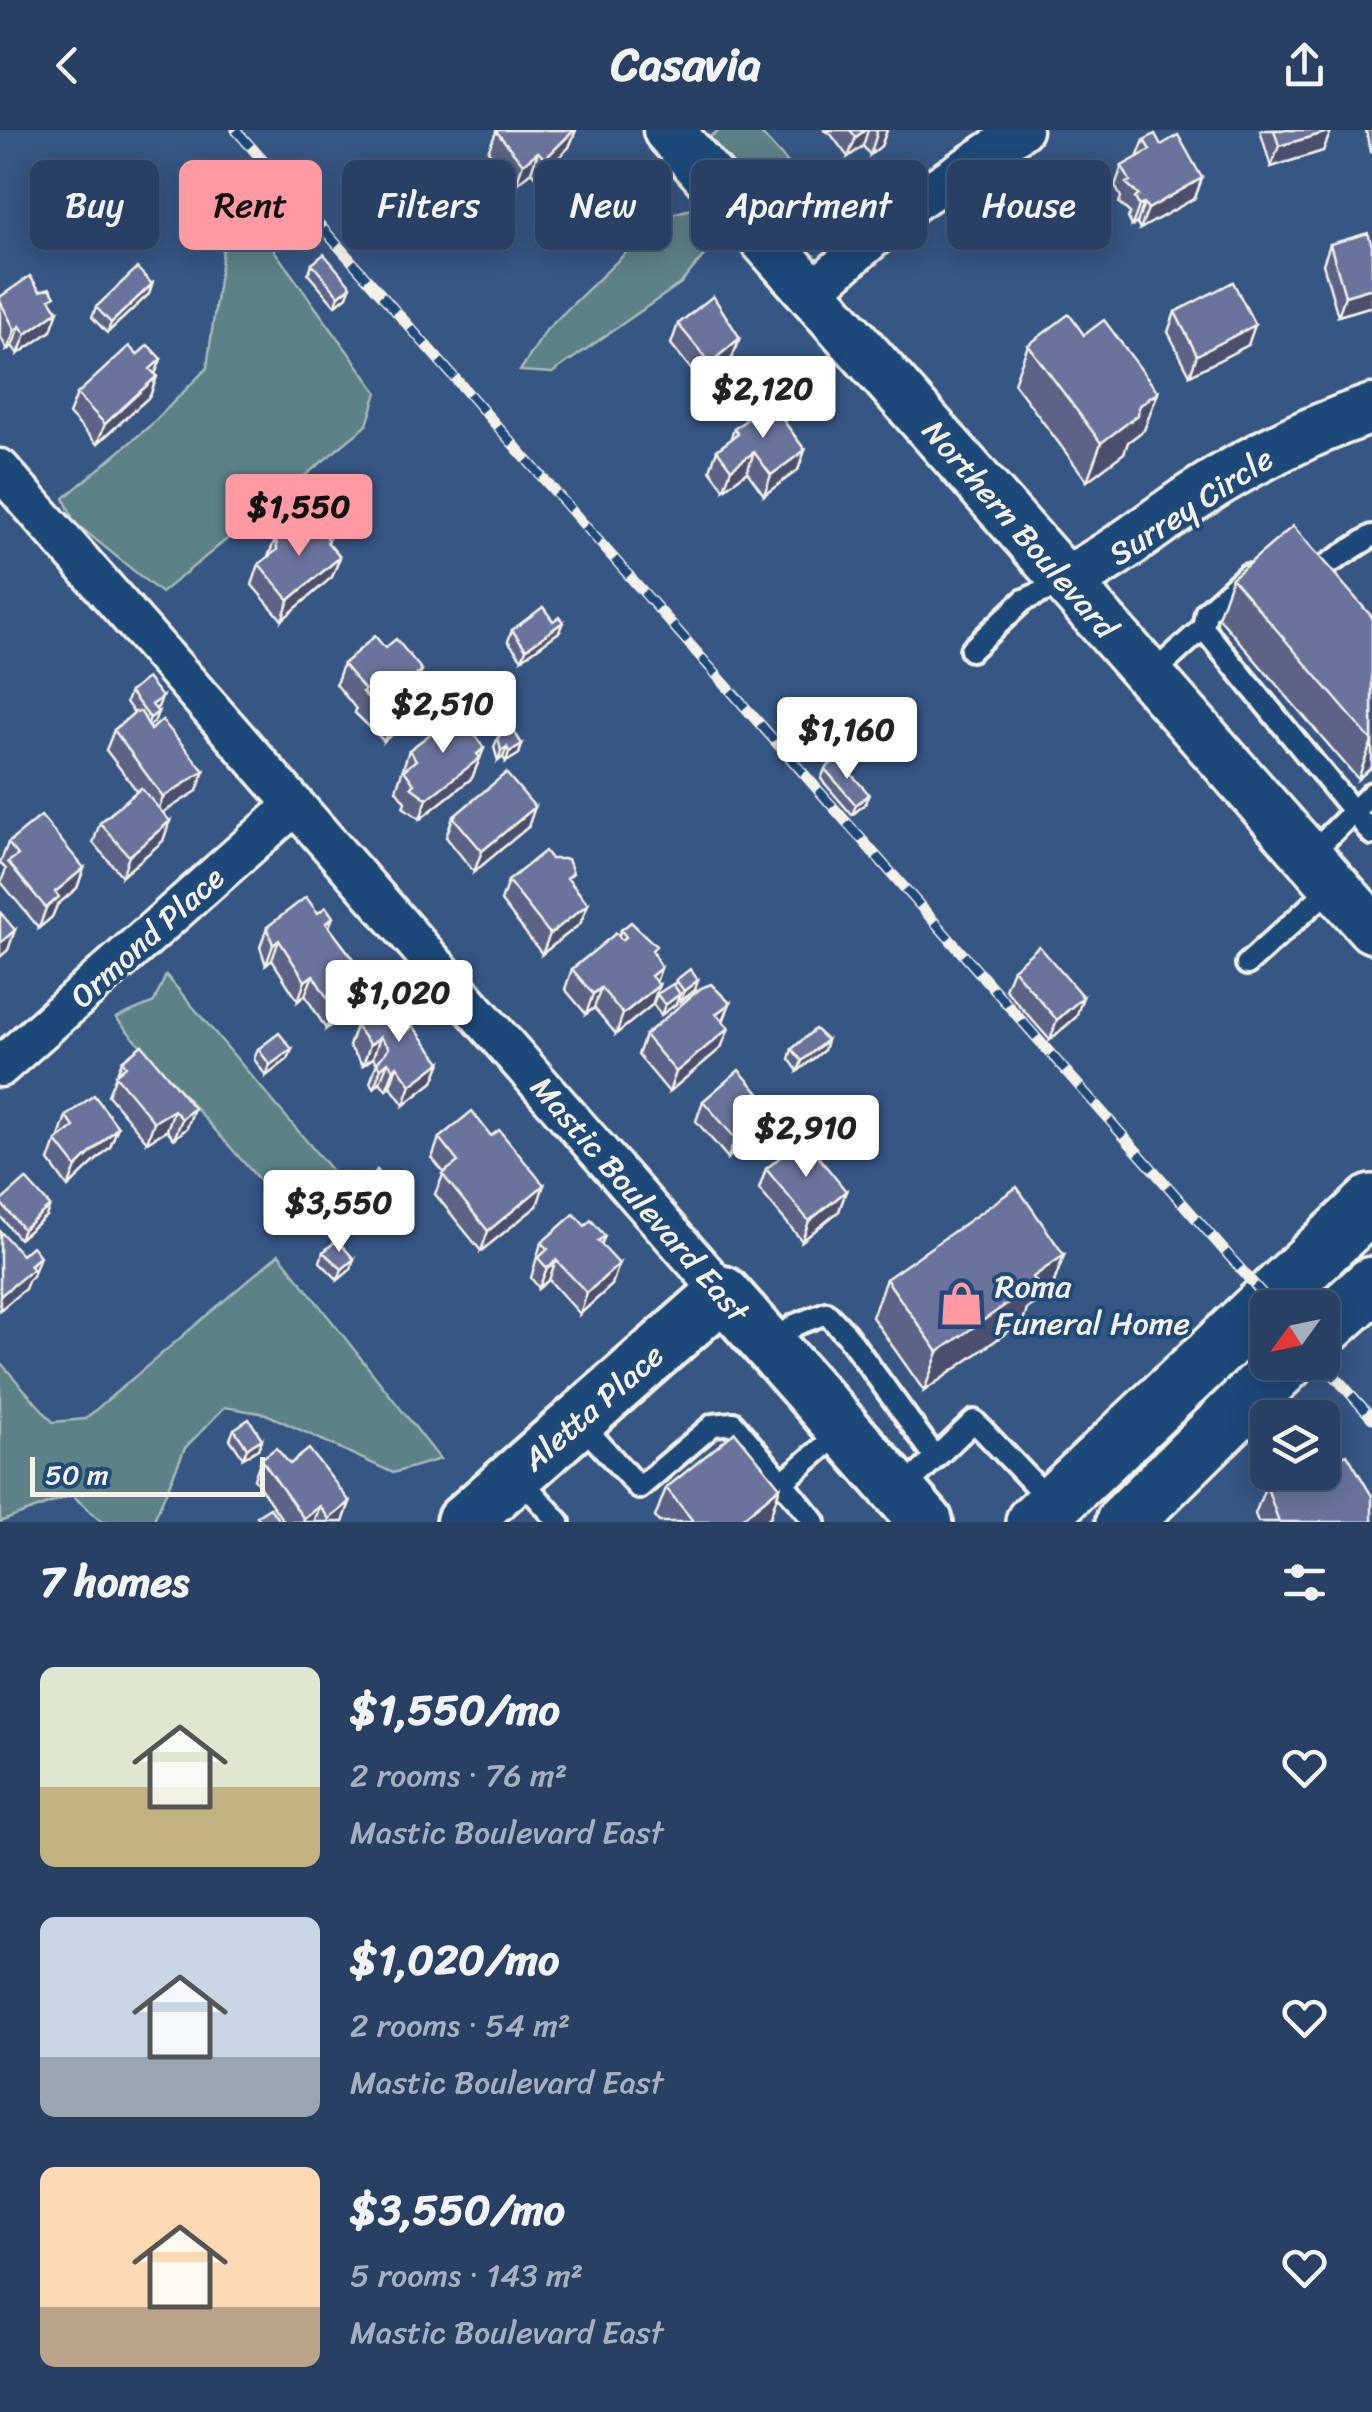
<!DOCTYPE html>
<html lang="en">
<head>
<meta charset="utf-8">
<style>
  :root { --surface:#284063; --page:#344b6c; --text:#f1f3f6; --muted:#a5afbe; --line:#445978; --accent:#ff9aa2 }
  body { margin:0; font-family:Sriracha,sans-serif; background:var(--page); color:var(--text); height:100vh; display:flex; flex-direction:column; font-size:38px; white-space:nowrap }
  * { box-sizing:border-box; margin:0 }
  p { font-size:32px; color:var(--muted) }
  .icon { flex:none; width:55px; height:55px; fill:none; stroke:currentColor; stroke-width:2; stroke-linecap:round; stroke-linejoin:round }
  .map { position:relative; height:1392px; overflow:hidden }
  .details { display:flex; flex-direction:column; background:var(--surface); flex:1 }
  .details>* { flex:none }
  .guide { position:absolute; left:30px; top:30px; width:1312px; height:90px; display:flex; gap:20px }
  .needle { width:65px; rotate:237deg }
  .buttons { position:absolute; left:1250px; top:1160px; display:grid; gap:20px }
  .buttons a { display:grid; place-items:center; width:90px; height:90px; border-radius:15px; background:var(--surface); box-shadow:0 5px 25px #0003,0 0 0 2px var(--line); font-size:50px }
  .scale { position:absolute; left:30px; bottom:25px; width:235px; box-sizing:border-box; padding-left:10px; border:5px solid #f4f1e8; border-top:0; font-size:28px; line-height:35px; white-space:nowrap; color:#f4f1e8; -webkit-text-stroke:8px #1f4a7a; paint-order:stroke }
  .price { position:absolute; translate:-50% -85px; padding:0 22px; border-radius:10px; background:#fff; color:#222; font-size:32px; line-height:65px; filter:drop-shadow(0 2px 5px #0008) }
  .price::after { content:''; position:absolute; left:50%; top:60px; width:30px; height:22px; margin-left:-15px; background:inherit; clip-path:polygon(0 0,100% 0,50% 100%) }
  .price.current { background:var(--accent); color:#111 }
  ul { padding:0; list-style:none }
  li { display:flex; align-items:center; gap:30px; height:250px; padding:0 40px }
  li span { display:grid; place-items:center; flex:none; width:280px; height:200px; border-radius:15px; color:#555 }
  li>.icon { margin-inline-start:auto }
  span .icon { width:120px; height:120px; fill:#fffc; stroke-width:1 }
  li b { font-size:42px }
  h2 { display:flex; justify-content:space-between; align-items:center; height:120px; padding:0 40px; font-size:42px }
  .pill { padding:0 35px; border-radius:15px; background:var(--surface); box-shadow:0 5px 25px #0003,0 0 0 2px var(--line); font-size:35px; line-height:90px }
  .pill.current { background:var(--accent); color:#111 }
  header { display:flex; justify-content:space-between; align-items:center; height:130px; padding:0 40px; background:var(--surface); font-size:45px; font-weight:800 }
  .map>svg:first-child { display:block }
</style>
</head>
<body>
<header><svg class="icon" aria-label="back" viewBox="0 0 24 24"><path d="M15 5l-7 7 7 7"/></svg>Casavia<svg class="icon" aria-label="share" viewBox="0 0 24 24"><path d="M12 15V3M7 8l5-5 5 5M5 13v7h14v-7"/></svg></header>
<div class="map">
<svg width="1372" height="1392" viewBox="0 0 1372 1392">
  <rect width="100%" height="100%" fill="#365684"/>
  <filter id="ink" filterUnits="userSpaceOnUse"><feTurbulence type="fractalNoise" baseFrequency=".01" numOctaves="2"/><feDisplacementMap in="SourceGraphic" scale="20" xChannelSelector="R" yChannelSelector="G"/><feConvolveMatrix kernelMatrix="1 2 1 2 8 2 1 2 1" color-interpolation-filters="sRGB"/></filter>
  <g filter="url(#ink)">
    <path fill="#5b8186" stroke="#a8b9b7" stroke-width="2.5" d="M719,0H758L846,96L802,108L785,100L710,7Z
      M231,61L377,262L367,295L161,463L74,392L64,368L152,294L207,238Z
      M691,79L710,118L681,153L552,243L520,241L547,199L664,86Z
      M166,845L348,1060L336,1074L300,1096L116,888L154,872Z
      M279,1124L440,1329L393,1343L266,1284L225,1277L185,1318L153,1392H102L72,1365L0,1392V1232L53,1292L85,1289Z"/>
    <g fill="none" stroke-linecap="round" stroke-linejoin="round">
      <defs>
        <path id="service" d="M1314,443L1372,406
          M1247,445L1206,482L1203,498L1372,704
          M971,520L1024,470L1065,452
          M1149,547L1203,498
          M1309,726L1372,663
          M1247,834L1334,755
          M771,1217L795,1195L826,1183L846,1204L936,1328
          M578,1290L639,1358L713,1295L733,1293L815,1392
          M517,1345L559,1392
          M784,1351L843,1300
          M900,1362L974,1291L1052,1373"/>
        <path id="minor" d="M811,163L914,72L1022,0
          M0,339L723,1163
          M0,937L294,676"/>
        <path id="tertiary" d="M668,0L1372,798
          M1065,451C1112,428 1150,396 1193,367C1248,331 1309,300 1372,279"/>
        <path id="secondary" d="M463,1392L723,1163L926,1392"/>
        <path id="trunk" d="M1322,1200L1372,1155
          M1034,1392L1372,1073
          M1124,1392L1287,1232"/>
      </defs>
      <use href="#service" stroke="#f4f1e8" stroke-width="28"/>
      <use href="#minor" stroke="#f4f1e8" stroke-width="45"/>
      <use href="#tertiary" stroke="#f4f1e8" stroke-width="55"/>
      <use href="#secondary" stroke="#f4f1e8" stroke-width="60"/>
      <use href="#trunk" stroke="#f4f1e8" stroke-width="62"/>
      <use href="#service" stroke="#1f4a7a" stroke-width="20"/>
      <use href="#minor" stroke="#1f4a7a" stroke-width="38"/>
      <use href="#tertiary" stroke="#1f4a7a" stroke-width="48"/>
      <use href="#secondary" stroke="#1f4a7a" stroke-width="52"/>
      <use href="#trunk" stroke="#1f4a7a" stroke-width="55"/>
      <defs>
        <path id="rail" d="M236,0L1275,1178
          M1322,1232L1372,1288"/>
      </defs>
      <use href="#rail" stroke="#f4f1e8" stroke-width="11"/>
      <use href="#rail" stroke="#1f4a7a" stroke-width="8" stroke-dasharray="22" stroke-linecap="butt"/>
    </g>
    <path fill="#5c6386" stroke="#f4f1e8" stroke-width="2.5" d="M497,0H576L569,17L538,49L531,42L516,54L488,21Z
      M823,0H887L881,16L870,25L863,16L848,27L830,3Z
      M1260,0H1331L1323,21L1271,37Z
      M1366,0H1372V22H1370Z
      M1144,10L1161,15L1202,48L1195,68L1140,99L1137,93L1132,96L1128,88L1130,83L1119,73L1121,67L1115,56L1122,36L1137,28Z
      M1330,114L1372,116V176L1338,186L1323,134Z
      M312,134L347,166L335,176L308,144Z
      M152,154L149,164L107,203L92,187L96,177Z
      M40,161L51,201L18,224L12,216L7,220L0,205V167Z
      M1175,182L1248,215L1190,245L1168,202Z
      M678,194L732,228L702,253L671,214Z
      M1084,205L1158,262L1144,300L1128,312L1124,323L1087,351L1014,253L1028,215Z
      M137,225L161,229L155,244L157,246L150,266L97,314L69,284L77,264Z
      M734,299L805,320L798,340L764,365L747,342L724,359L710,340L717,320L730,310Z
      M298,403L329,409L328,413L340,427L332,447L282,490L252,455L259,434L268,427L276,407Z
      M1232,448L1372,487V637L1358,649L1218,487Z
      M512,500L559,502L522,529L508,511Z
      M385,518L422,540L417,554V583L384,611L355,583L356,579L336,554L343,534Z
      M130,562L162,567L158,577L156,579L158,582L154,592L149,596L197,661L163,682V711L122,746L93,713L100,693L137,661L106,620L114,600L134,583L126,572Z
      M498,607L522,614L519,624L506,632L503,627L498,631L494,617Z
      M484,618L472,648L420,689L403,677L405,672L396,660L409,620Z
      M825,639L865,674L852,685L821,649Z
      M453,687L528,697L474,742L446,707Z
      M8,713L84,738L77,758L57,775L52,787L39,798L1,752L6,739L0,733Z
      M508,751H570L588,774L580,794L542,824L501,771Z
      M318,783L333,787L329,797L370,851L363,871L326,899L305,865L298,871L272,830L266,835L260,817L267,797Z
      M621,800L654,823L661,838L656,852L652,875L616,904L594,878L586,884L565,859L572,839L618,807Z
      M1013,839L1076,887L1050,910L1005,859Z
      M676,850L695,860L681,871L679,868L676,874L661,885L653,874L657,864L674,856Z
      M730,873L723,892L721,918L669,962L638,925L645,905Z
      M356,896L441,932L433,952L404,975L390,956L386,960L380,952L374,958L370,953L377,933L373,928L363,935L349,916Z
      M827,910L824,920L798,941L789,929L792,919Z
      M142,915L187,998L174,1009L167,1000L147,1012L108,965L122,931Z
      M258,919H292L288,929L266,946L254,929Z
      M703,971L771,977L764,997L728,1028L696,991Z
      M66,986L110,1017L68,1057L49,1031L56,1011L60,1008L59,1007Z
      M491,1006L537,1076L481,1121L435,1064L444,1043L432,1028L439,1008Z
      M766,1039L846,1061L839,1081L802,1111L759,1059Z
      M368,1053L391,1057L388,1067L375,1077L365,1063Z
      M0,1072L46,1086L19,1109L0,1086Z
      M585,1096L605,1106L601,1115L612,1155L580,1184L549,1150L539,1158L531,1148L541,1113Z
      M323,1122L351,1139L338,1150L320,1132Z
      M1064,1125L1050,1163L1027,1179L1023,1191L924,1261L872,1187L886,1149Z
      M234,1299L262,1309L258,1319L243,1328L230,1309Z
      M261,1329L290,1334L350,1372L343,1392H284L254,1349Z
      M1266,1355L1372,1392H1258L1255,1384Z
      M666,1358L770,1387L764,1392H659L655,1387Z"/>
    <path fill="#4b506d" stroke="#f4f1e8" stroke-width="2.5" d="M574,0H576L569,17L538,49L545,29Z
      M865,0H868L863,16L848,27L856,7Z
      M876,0H887L881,16L870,25L877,4Z
      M1331,1L1323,21L1271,37L1279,16Z
      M538,22L531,42L516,54L523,34Z
      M1202,48L1195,68L1140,99L1148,79Z
      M1144,73L1137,93L1132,96L1139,76Z
      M152,154L149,164L107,203L111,193Z
      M351,156L347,166L335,176L339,166Z
      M1372,158V176L1338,186L1345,166Z
      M58,181L51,201L18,224L26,204Z
      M1255,195L1248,215L1190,245L1197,225Z
      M20,196L12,216L7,220L15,200Z
      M740,208L732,228L702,253L710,233Z
      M161,229L153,249L150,239Z
      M157,246L150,266L97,314L105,294Z
      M1158,262L1144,300L1128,312L1124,323L1087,351L1101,313L1139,276Z
      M805,320L798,340L764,365L771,345Z
      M754,322L747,342L724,359L731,339Z
      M340,427L332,447L282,490L289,470Z
      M563,492L559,502L522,529L526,519Z
      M425,563L417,583L384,611L391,591Z
      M162,567L158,577L148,585L152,575Z
      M158,582L154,592L146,598L150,588Z
      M1372,611V637L1358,649Z
      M522,614L519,624L506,632L509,622Z
      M507,617L503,627L498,631L501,621Z
      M484,618L472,648L420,689L427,669Z
      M204,641L197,661L156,687L163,667Z
      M869,664L865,674L852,685L856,675Z
      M535,677L528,697L474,742L482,721Z
      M170,691L163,711L122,746L129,726Z
      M84,738L77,758L57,775L52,787L39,798L46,778L55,762Z
      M588,774L580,794L542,824L550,804Z
      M15,800L8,820L0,827V813Z
      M279,810L272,830L266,835L273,815Z
      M661,838L654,858L651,846Z
      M313,845L305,865L298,871L305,851Z
      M698,850L695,860L681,871L684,861Z
      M370,851L363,871L326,899L334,879Z
      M659,855L652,875L616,904L623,884Z
      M601,858L594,878L586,884L593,864Z
      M680,864L676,874L661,885L665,875Z
      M1083,867L1076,887L1050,910L1057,890Z
      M730,873L722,893L716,884Z
      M729,898L721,918L669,962L676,942Z
      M380,907L373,928L363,935L370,915Z
      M827,910L824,920L798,941L802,931Z
      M292,919L288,929L266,946L270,935Z
      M388,932L380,952L374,958L381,938Z
      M441,932L433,952L404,975L411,955Z
      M397,936L390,956L386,960L394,940Z
      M771,977L764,997L728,1028L735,1008Z
      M194,978L187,998L174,1009L182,989Z
      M174,980L167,1000L147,1012L154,992Z
      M118,997L110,1017L68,1057L76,1037Z
      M544,1055L537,1076L481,1121L488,1101Z
      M391,1057L388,1067L375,1077L378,1067Z
      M846,1061L839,1081L802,1111L809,1091Z
      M50,1076L46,1086L19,1109L23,1099Z
      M1064,1125L1050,1163L1027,1179L1023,1191L924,1261L938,1222L1033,1147Z
      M40,1126L33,1146L29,1149L25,1159L0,1180V1166Z
      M354,1129L351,1139L338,1150L342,1139Z
      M556,1130L549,1150L539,1158L547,1138Z
      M619,1134L612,1155L580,1184L587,1163Z
      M262,1309L258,1319L243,1328L247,1318Z
      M780,1357L770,1387L764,1392H738Z
      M350,1372L343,1392H328L329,1389Z
      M320,1376L314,1392H303L304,1389Z"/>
    <path fill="#6b739c" stroke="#f4f1e8" stroke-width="2.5" d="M497,0H574L545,29L538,22L523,34L496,1Z
      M850,0H865L856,7Z
      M1274,0H1331V1L1279,16Z
      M1155,4L1161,15L1178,5L1202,48L1148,79L1144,73L1139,76L1135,68L1139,65L1126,53L1130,51L1122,36L1150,20L1144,10Z
      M1368,103L1372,116V158L1345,166L1330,114Z
      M324,124L351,156L339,166L312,134Z
      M137,138L152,154L111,193L96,177Z
      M30,146L40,161L50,158L55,166L50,169L58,181L26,204L20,196L15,200L0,171V167Z
      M1233,152L1255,195L1197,225L1175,182Z
      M713,166L740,208L710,233L678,194Z
      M1069,184L1084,205L1104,190L1158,262L1139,276L1138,285L1101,313L1028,215Z
      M148,215L161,229L150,239L157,246L105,294L77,264L129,216L137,225Z
      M770,272L805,320L771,345L754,322L731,339L717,320L738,304L734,299Z
      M310,392L329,409L327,412L340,427L289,470L259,434L277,420L276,407L290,395L298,403Z
      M1293,396L1372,487V611L1232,448Z
      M543,477L553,491L559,487L563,492L526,519L512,500Z
      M375,506L385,518L396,509L422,540L413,548L425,563L391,591L362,562L365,560L343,534Z
      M147,548L162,567L152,575L158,582L150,588L130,562Z
      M135,582H141L151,600L162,590L204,641L163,667L114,600Z
      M458,583L484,618L477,624L480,628L427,669L411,657L414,654L404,640L416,630L409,620Z
      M512,598L522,614L509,622L507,617L501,621L498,607Z
      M837,628L869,664L856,675L825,639Z
      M506,643L535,677L482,721L453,687Z
      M141,658L170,691L129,726L100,693Z
      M41,686L84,738L55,762L59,767L46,778L8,732L18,725L8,713Z
      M545,721L551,729H568L573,743L567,748L588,774L550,804L508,751Z
      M306,767L318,783L326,777L333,787L326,793L370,851L334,879L313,845L305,851L279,810L273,815L267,797Z
      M0,782L15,800L0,813Z
      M631,792L656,816L652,820L661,838L651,846L659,855L623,884L601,858L593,864L572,839L616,803L622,810L626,807L621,800Z
      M1039,816L1083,867L1057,890L1013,839Z
      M690,839L698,850L684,861L676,850Z
      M673,854L680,864L665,875L657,864Z
      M711,854L730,873L716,884L729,898L676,942L645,905L701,858Z
      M384,875L405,903L413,896L441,932L411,955L397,936L394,940L388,932L381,938L377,933L389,918L380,907L370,915L356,896Z
      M815,899L827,910L802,931L792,919Z
      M279,903L292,919L270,935L258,919Z
      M142,915L194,978L182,989L174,980L154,992L115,945L126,936L122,931Z
      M739,940L771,977L735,1008L703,971Z
      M94,965L118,997L76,1037L56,1011L74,997L66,986Z
      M472,981L491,1006L499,1000L544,1055L488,1101L442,1044L458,1032L439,1008Z
      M803,1008L846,1061L809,1091L766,1039Z
      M377,1040L391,1057L378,1067L368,1053Z
      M26,1049L50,1076L23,1099L0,1072Z
      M1017,1057L1064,1125L1033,1147L1037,1153L938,1222L886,1149Z
      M574,1084L585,1096L591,1090L605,1106L598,1111L619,1134L587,1163L556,1130L547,1138L538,1128L548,1119L541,1113Z
      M0,1101L22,1125L32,1116L40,1126L29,1135L33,1139L0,1166Z
      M337,1110L354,1129L342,1139L323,1122Z
      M249,1289L262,1309L247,1318L234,1299Z
      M735,1302L780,1357L738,1392H694L666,1358Z
      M276,1318L290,1334L309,1319L350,1372L329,1389L320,1376L304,1389L261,1329Z
      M1347,1324L1372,1366V1392H1279L1266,1355L1299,1342H1322V1334Z
      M270,1378L280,1392H262L257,1386Z"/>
  </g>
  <defs>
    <symbol id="shop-bare" viewBox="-9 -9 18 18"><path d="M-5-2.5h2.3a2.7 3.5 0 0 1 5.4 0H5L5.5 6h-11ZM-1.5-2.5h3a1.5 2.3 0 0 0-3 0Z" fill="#ff9aa2" stroke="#1f4a7a" stroke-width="2.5" paint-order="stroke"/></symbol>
  </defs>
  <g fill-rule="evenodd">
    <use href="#shop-bare" x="930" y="1142" width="63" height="63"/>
  </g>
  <g text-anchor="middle" stroke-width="8" stroke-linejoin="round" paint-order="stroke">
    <g font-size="32" fill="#f4f1e8" stroke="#1f4a7a">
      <text transform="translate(1191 376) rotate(-33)" y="11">Surrey Circle</text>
      <text transform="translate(1020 399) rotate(49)" y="11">Northern Boulevard</text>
      <text transform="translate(147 807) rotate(-42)" y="11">Ormond Place</text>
      <text transform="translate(640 1069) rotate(49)" y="11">Mastic Boulevard East</text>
      <text transform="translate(593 1277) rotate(-41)" y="11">Aletta Place</text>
    </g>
    <g font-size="32" fill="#f4f1e8" stroke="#1f4a7a" text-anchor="start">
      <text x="995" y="1167">Roma<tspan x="995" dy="37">Funeral Home</tspan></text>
    </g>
  </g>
</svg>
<div class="buttons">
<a><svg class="needle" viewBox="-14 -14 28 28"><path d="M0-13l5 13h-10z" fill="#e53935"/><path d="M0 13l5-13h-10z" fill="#a5afbe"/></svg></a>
<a><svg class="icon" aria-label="layers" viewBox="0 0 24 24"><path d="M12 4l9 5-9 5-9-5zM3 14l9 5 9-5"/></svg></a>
</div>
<div class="scale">50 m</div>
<b class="price" style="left:763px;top:311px">$2,120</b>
<b class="price current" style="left:299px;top:429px">$1,550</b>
<b class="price" style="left:443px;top:626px">$2,510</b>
<b class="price" style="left:847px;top:652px">$1,160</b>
<b class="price" style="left:399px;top:915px">$1,020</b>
<b class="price" style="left:806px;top:1050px">$2,910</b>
<b class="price" style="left:339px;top:1125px">$3,550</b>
<div class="guide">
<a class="pill">Buy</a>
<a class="pill current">Rent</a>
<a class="pill">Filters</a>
<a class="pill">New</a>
<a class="pill">Apartment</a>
<a class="pill">House</a>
</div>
</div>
<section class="details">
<h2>7 homes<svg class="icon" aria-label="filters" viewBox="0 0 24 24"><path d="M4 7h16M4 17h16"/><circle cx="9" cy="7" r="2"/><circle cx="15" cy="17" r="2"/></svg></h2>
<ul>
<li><span style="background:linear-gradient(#dfe7d0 60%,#c2b280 0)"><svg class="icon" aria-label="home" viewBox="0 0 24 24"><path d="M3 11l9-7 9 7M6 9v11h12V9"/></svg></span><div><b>$1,550/mo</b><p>2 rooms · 76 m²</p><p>Mastic Boulevard East</p></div><svg class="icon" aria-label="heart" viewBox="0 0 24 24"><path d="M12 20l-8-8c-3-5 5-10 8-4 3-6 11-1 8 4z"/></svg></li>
<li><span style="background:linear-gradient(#c9d6e8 70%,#9aa5b1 0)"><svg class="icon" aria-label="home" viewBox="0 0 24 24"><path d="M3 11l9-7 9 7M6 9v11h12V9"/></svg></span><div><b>$1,020/mo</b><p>2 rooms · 54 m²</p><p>Mastic Boulevard East</p></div><svg class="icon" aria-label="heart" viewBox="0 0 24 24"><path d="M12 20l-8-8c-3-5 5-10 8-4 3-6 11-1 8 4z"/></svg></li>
<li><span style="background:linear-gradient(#ffd9b3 70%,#b9a48a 0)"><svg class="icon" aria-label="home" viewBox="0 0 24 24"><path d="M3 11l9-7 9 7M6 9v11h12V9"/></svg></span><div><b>$3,550/mo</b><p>5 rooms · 143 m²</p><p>Mastic Boulevard East</p></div><svg class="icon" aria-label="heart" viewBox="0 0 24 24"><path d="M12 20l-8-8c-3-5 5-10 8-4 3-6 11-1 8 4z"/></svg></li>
</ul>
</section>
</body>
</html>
